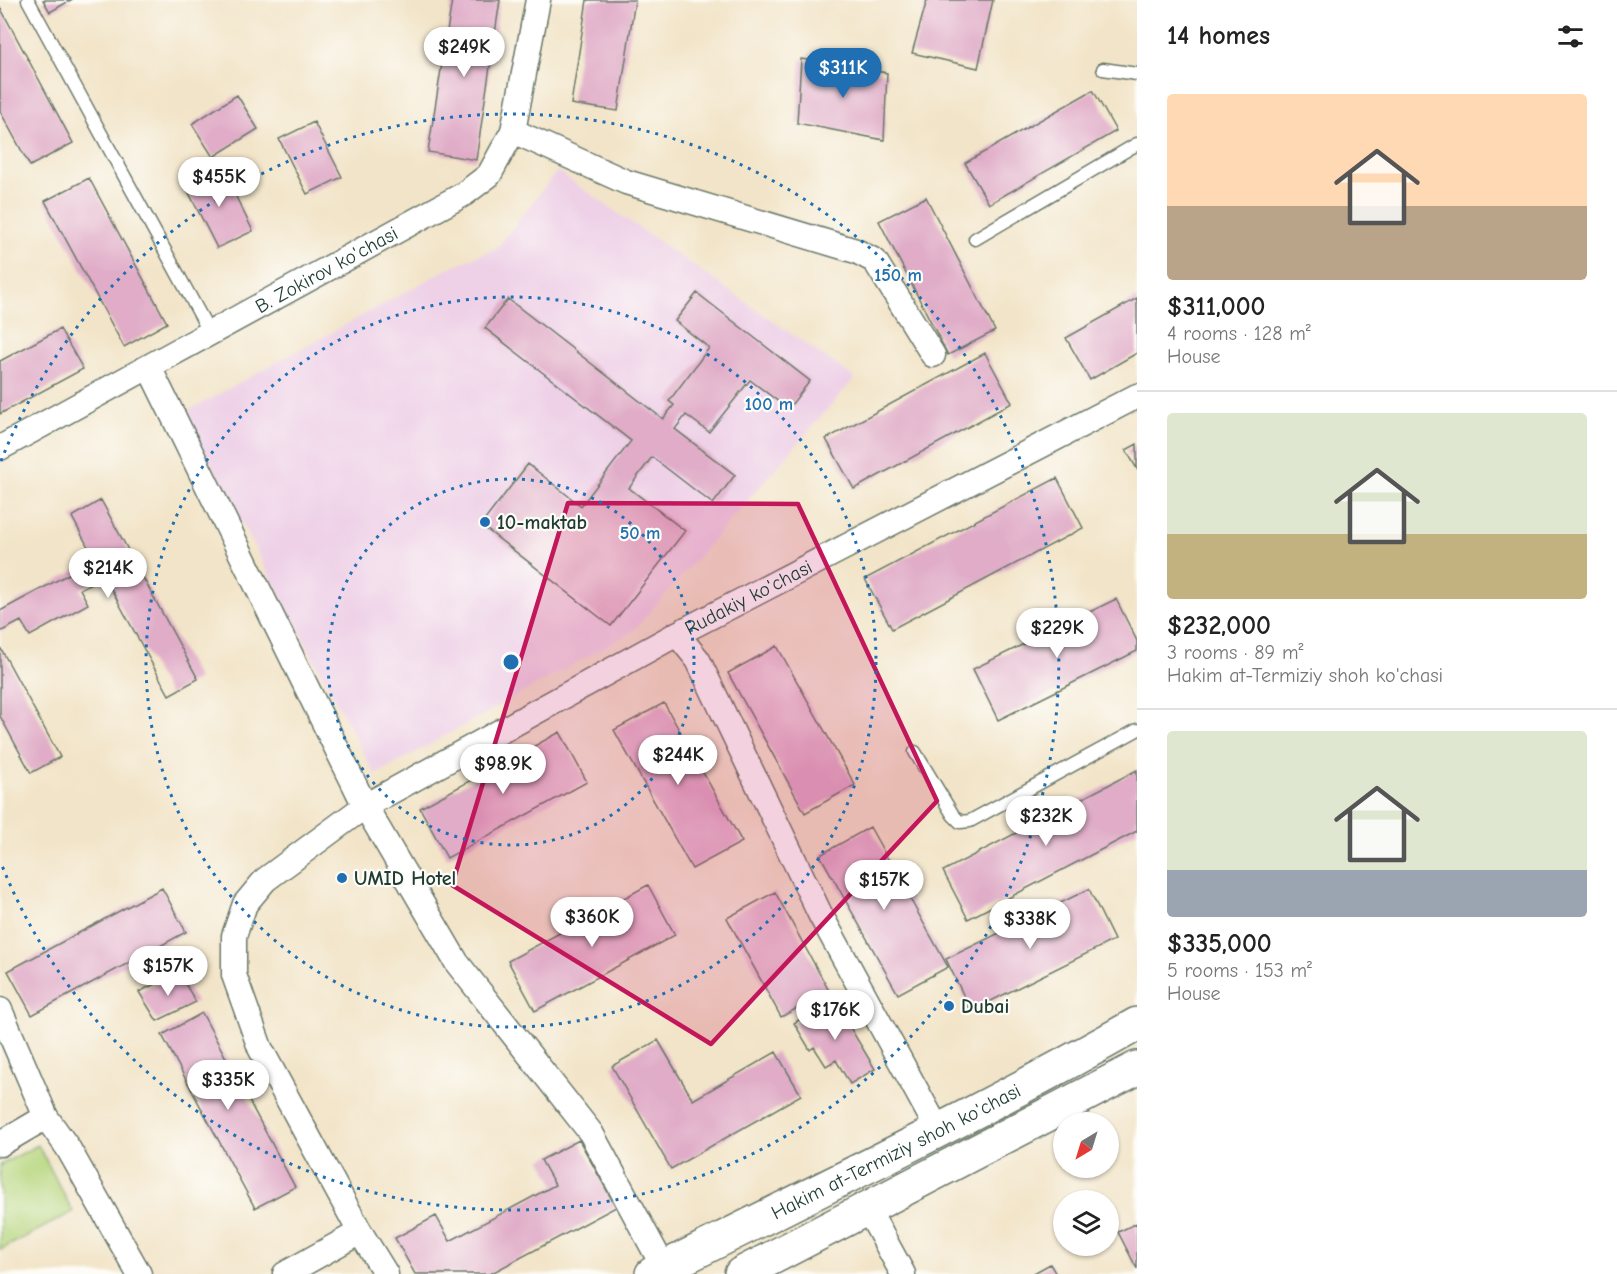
<!DOCTYPE html>
<html lang="en">
<head>
<meta charset="utf-8">
<style>
  :root { --surface:#fff; --page:#f2f2f2; --text:#222; --muted:#767676; --line:#e0e0e0; --accent:#1f6fb2 }
  body { margin:0; font-family:"Comic Neue",sans-serif; background:var(--page); color:var(--text); height:100vh; display:flex; flex-direction:column; font-size:22px; white-space:nowrap }
  * { box-sizing:border-box; margin:0 }
  p { font-size:20px; color:var(--muted) }
  .icon { flex:none; width:33px; height:33px; fill:none; stroke:currentColor; stroke-width:2; stroke-linecap:round; stroke-linejoin:round }
  .map { position:relative; flex:1; overflow:hidden }
  .side { display:flex; flex-direction:column; background:var(--surface); width:480px }
  .side>* { flex:none }
  .needle { width:39px; rotate:218deg }
  .fabs { position:absolute; left:1053px; top:1112px; display:grid; gap:12px }
  .fabs a { display:grid; place-items:center; width:66px; height:66px; border-radius:50%; background:var(--surface); box-shadow:0 2px 4px #0004; font-size:30px }
  .price { position:absolute; translate:-50% -51px; padding:0 14px; border-radius:21px; background:#fff; color:#222; font-size:20px; line-height:39px; filter:drop-shadow(0 2px 3px #0008) }
  .price::after { content:''; position:absolute; left:50%; top:36px; width:18px; height:14px; margin-left:-9px; background:inherit; clip-path:polygon(0 0,100% 0,50% 100%) }
  .price.current { background:var(--accent); color:#fff }
  ul { padding:0; list-style:none }
  li { display:grid; align-content:center; gap:12px; height:318px; padding:0 30px }
  li+li { border-top:2px solid var(--line) }
  li span { display:grid; place-items:center; height:186px; border-radius:6px; color:#555 }
  li>.icon { margin-inline-start:auto }
  span .icon { width:108px; height:108px; fill:#fffc; stroke-width:1 }
  li b { font-size:26px }
  h2 { display:flex; justify-content:space-between; align-items:center; height:72px; padding:0 30px; font-size:26px }
  main { display:flex; flex:1; min-height:0 }
  .map>svg:first-child { display:block }
</style>
</head>
<body>
<main>
<div class="map">
<svg width="1137" height="1274" viewBox="0 0 1137 1274">
  <rect width="100%" height="100%" fill="#fdfcf7"/>
  <filter id="ink" filterUnits="userSpaceOnUse"><feTurbulence type="fractalNoise" baseFrequency=".0167" numOctaves="2"/><feDisplacementMap in="SourceGraphic" scale="12" xChannelSelector="R" yChannelSelector="G"/><feConvolveMatrix kernelMatrix="1 2 1 2 8 2 1 2 1" color-interpolation-filters="sRGB"/></filter>
  <filter id="wash" filterUnits="userSpaceOnUse"><feTurbulence type="fractalNoise" baseFrequency=".008" numOctaves="4" result="noise"/><feDisplacementMap in="SourceGraphic" scale="24" xChannelSelector="R" yChannelSelector="G"/><feGaussianBlur stdDeviation="1.35" result="paint"/><feColorMatrix in="noise" values="0 0 0 0 0 0 0 0 0 0 0 0 0 0 0 0 0 1.4 0 .05"/><feComposite in="paint" operator="in"/></filter>
  <g filter="url(#wash)">
    <rect width="100%" height="100%" fill="#f2e4c8"/>
    <path fill="#eed0e7" d="M557,171L855,378L633,631L375,775L184,413L455,265L497,248Z"/>
    <path fill="#b5d57c" stroke="#6a8958" stroke-width="1.5" d="M38,1145L73,1212L0,1250V1165Z"/>
    <g id="blocks">
      <path fill="#e0acc7" d="M43,0H71L50,12Z
        M452,0H500L476,160L428,152Z
        M587,0H635L618,111L571,104Z
        M927,0H993L978,68L912,53Z
        M0,7L73,143L30,166L0,111Z
        M801,59L887,73L884,140L797,123Z
        M1093,90L1116,131L989,204L965,163Z
        M237,95L258,129L213,157L192,124Z
        M314,122L342,177L307,194L279,139Z
        M221,167L253,231L217,248L185,185Z
        M89,178L167,323L124,347L45,201Z
        M926,197L995,331L948,355L879,221Z
        M697,293L810,381L788,409L750,380L709,432L686,415L675,429L735,475L713,504L652,457L629,488L685,531L611,626L481,525L528,464L581,506L631,441L485,328L508,299L663,419L674,405L669,401L709,348L675,321Z
        M1137,298V353L1090,380L1066,338Z
        M60,329L83,369L0,414V361Z
        M985,353L1012,403L854,489L826,439Z
        M1137,444V469L1126,450Z
        M1057,478L1083,528L892,629L865,579Z
        M101,500L198,679L169,695L104,576L80,589L88,604L30,636L21,621L0,632V611L95,560L72,517Z
        M1116,599L1137,641V651L998,720L973,669Z
        M777,646L855,785L805,813L728,673Z
        M0,647L60,757L31,773L0,716Z
        M664,703L742,842L692,869L614,730Z
        M560,732L587,782L447,858L420,808Z
        M1137,770V831L968,919L943,871Z
        M870,827L948,967L898,994L820,855Z
        M648,885L675,935L535,1011L508,961Z
        M162,888L186,932L32,1015L8,971Z
        M1089,889L1114,940L971,1011L946,959Z
        M775,892L829,991L781,1017L727,918Z
        M178,972L196,1002L157,1021L139,992Z
        M833,999L875,1069L850,1084L836,1060L826,1066L814,1047L810,1050L794,1023Z
        M202,1013L295,1187L255,1208L162,1035Z
        M658,1040L693,1100L776,1052L801,1095L671,1169L612,1066Z
        M579,1140L616,1207L490,1274H415L395,1238L436,1216L450,1241L555,1185L541,1160Z
        M1137,1223V1269L1118,1232Z
        M1050,1264L1056,1274H1032Z"/>
    </g>
  </g>
  <g filter="url(#ink)">
    <use href="#blocks" fill-opacity="0" stroke="#697768" stroke-width="1.5"/>
    <g fill="none" stroke-linecap="round" stroke-linejoin="round">
      <defs>
        <path id="lane" d="M28,0L210,333
          M1103,69L1137,74
          M975,239L1137,144
          M915,752L953,815L960,822L970,821L1137,730"/>
        <g id="street">
          <path d="M513,131L626,182L856,251L875,261L933,355"/>
          <path d="M149,367L365,806L457,963L591,1133L664,1268"/>
          <path id="s1" d="M0,448L464,194L489,175L513,131L538,0"/>
          <path d="M677,634L698,660L820,914L938,1130"/>
          <path d="M0,1010L46,1117"/>
          <path d="M0,1144L46,1117L68,1148L139,1274"/>
          <path d="M867,1208L903,1274"/>
          <path id="s2" d="M360,1232L260,1048L234,975V936L245,904L265,880L365,806L677,634L1137,396"/>
          <path d="M285,1274L360,1232L386,1274"/>
        </g>
        <g id="secondary">
          <path id="s3" d="M652,1274C814,1192 979,1114 1137,1024"/>
          <path d="M741,1274L1137,1068"/>
        </g>
      </defs>
      <use href="#lane" stroke="#697768" stroke-width="15"/>
      <use href="#street" stroke="#697768" stroke-width="27"/>
      <use href="#secondary" stroke="#697768" stroke-width="36"/>
      <use href="#lane" stroke="#fff" stroke-width="12"/>
      <use href="#street" stroke="#fff" stroke-width="24"/>
      <use href="#secondary" stroke="#fff" stroke-width="33"/>
    </g>
  </g>
  <path fill="#c2185b" fill-opacity="0.2" stroke="#c2185b" stroke-width="4.5" stroke-linejoin="round" d="M568,503L798,504L937,801L711,1044L452,885Z"/>
  <g fill="none" stroke="#1f6fb2" stroke-width="3" stroke-dasharray="3 6">
    <circle cx="511" cy="662" r="183"/>
    <circle cx="511" cy="662" r="365"/>
    <path d="M1 461A548 548 0 1 1 1 863"/>
  </g>
  <g fill="#1f6fb2" stroke="#fdfcf7" stroke-width="2">
    <circle cx="485" cy="522" r="6"/>
    <circle cx="342" cy="878" r="6"/>
    <circle cx="949" cy="1006" r="6"/>
  </g>
  <g text-anchor="middle" stroke-width="4.5" stroke-linejoin="round" paint-order="stroke">
    <g font-size="20" fill="#1f3d34" stroke="#fdfcf7">
      <text dy="7" stroke="none"><textPath href="#s1" startOffset="372">B. Zokirov ko'chasi</textPath></text>
      <text dy="7" stroke="none"><textPath href="#s2" startOffset="952">Rudakiy ko'chasi</textPath></text>
      <text dy="7" stroke="none"><textPath href="#s3" startOffset="273">Hakim at-Termiziy shoh ko'chasi</textPath></text>
    </g>
    <g font-size="20" font-weight="bold" fill="#1f3d34" stroke="#fdfcf7" text-anchor="start">
      <text x="497" y="529">10-maktab</text>
      <text x="354" y="885">UMID Hotel</text>
      <text x="961" y="1013">Dubai</text>
    </g>
  </g>
  <circle cx="511" cy="662" r="9" fill="#1f6fb2" stroke="#fdfcf7" stroke-width="3"/>
  <g font-size="18" text-anchor="middle" font-weight="bold" fill="#1f6fb2" stroke="#fdfcf7" stroke-width="4.5" stroke-linejoin="round" paint-order="stroke">
    <text x="898" y="281">150 m</text>
    <text x="769" y="410">100 m</text>
    <text x="640" y="539">50 m</text>
  </g>
</svg>
<div class="fabs">
<a><svg class="needle" viewBox="-14 -14 28 28"><path d="M0-13l5 13h-10z" fill="#e53935"/><path d="M0 13l5-13h-10z" fill="#767676"/></svg></a>
<a><svg class="icon" aria-label="layers" viewBox="0 0 24 24"><path d="M12 4l9 5-9 5-9-5zM3 14l9 5 9-5"/></svg></a>
</div>
<b class="price" style="left:464px;top:78px">$249K</b>
<b class="price current" style="left:843px;top:99px">$311K</b>
<b class="price" style="left:219px;top:208px">$455K</b>
<b class="price" style="left:108px;top:599px">$214K</b>
<b class="price" style="left:1057px;top:659px">$229K</b>
<b class="price" style="left:678px;top:786px">$244K</b>
<b class="price" style="left:503px;top:795px">$98.9K</b>
<b class="price" style="left:1046px;top:847px">$232K</b>
<b class="price" style="left:884px;top:911px">$157K</b>
<b class="price" style="left:592px;top:948px">$360K</b>
<b class="price" style="left:1030px;top:950px">$338K</b>
<b class="price" style="left:168px;top:997px">$157K</b>
<b class="price" style="left:835px;top:1041px">$176K</b>
<b class="price" style="left:228px;top:1111px">$335K</b>
</div>
<section class="side">
<h2>14 homes<svg class="icon" aria-label="filters" viewBox="0 0 24 24"><path d="M4 7h16M4 17h16"/><circle cx="9" cy="7" r="2"/><circle cx="15" cy="17" r="2"/></svg></h2>
<ul>
<li><span style="background:linear-gradient(#ffd9b3 60%,#b9a48a 0)"><svg class="icon" aria-label="home" viewBox="0 0 24 24"><path d="M3 11l9-7 9 7M6 9v11h12V9"/></svg></span><div><b>$311,000</b><p>4 rooms · 128 m²</p><p>House</p></div></li>
<li><span style="background:linear-gradient(#dfe7d0 65%,#c2b280 0)"><svg class="icon" aria-label="home" viewBox="0 0 24 24"><path d="M3 11l9-7 9 7M6 9v11h12V9"/></svg></span><div><b>$232,000</b><p>3 rooms · 89 m²</p><p>Hakim at-Termiziy shoh ko'chasi</p></div></li>
<li><span style="background:linear-gradient(#dfe7d0 75%,#9aa5b1 0)"><svg class="icon" aria-label="home" viewBox="0 0 24 24"><path d="M3 11l9-7 9 7M6 9v11h12V9"/></svg></span><div><b>$335,000</b><p>5 rooms · 153 m²</p><p>House</p></div></li>
</ul>
</section>
</main>
</body>
</html>
